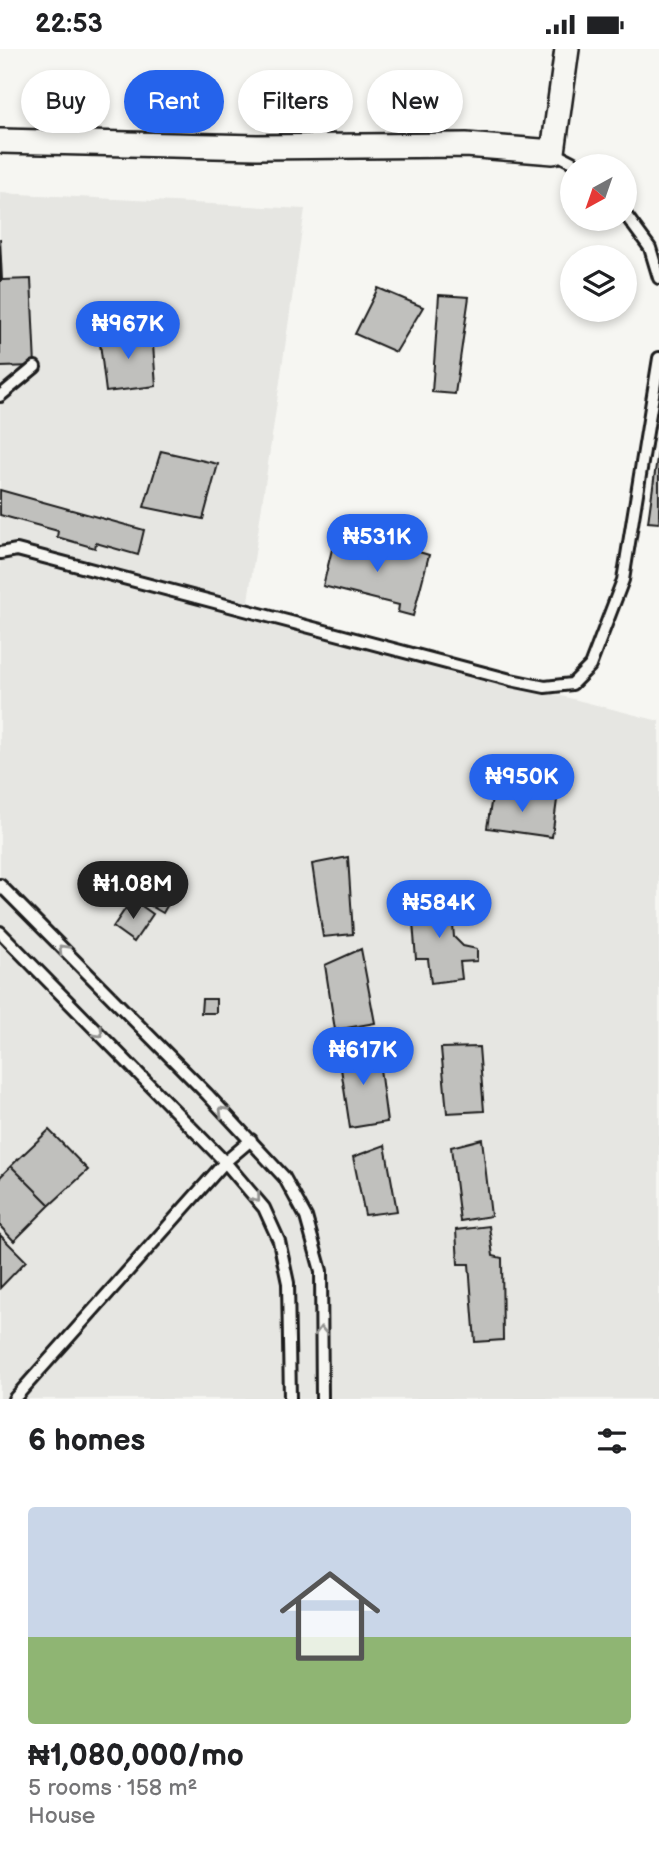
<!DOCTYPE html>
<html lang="en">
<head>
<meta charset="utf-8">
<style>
  :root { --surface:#fff; --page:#f2f2f2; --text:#202124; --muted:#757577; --line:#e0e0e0; --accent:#2563eb }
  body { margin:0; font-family:"Balsamiq Sans",sans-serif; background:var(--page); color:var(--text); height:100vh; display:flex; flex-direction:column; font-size:26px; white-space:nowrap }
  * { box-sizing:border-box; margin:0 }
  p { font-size:23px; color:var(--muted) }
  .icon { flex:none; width:38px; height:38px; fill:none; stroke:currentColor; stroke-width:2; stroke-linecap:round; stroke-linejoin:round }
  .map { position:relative; height:1350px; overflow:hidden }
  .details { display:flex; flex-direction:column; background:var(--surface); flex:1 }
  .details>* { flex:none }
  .banner { position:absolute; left:21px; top:21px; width:618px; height:63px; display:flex; gap:14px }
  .needle { width:46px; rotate:220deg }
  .tools { position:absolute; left:560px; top:105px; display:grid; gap:14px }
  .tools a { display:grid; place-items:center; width:77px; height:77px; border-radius:50%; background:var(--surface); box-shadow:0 4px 10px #0003; font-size:35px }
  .price { position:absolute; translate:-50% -60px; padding:0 16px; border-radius:24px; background:var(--accent); color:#fff; font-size:23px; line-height:46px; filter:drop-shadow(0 2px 4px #0008) }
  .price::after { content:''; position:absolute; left:50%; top:42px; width:21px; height:16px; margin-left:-10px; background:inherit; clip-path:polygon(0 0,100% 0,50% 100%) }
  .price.current { background:#222; color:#fff }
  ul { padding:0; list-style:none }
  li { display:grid; align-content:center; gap:14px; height:371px; padding:0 28px }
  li+li { border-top:2px solid var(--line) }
  li span { display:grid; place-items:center; height:217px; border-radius:7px; color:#555 }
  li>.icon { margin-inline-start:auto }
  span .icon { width:126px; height:126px; fill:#fffc; stroke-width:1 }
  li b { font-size:30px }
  h2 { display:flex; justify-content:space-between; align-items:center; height:84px; padding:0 28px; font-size:30px }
  .chip { padding:0 24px; border-radius:32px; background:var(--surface); box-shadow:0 4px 10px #0003; font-size:24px; line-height:63px }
  .chip.current { background:var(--accent); color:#fff }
  .status { display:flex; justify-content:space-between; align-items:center; height:49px; padding:0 35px; background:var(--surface); direction:ltr }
  .status svg { height:19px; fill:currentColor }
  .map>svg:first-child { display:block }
</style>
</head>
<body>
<div class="status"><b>22:53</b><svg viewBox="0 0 49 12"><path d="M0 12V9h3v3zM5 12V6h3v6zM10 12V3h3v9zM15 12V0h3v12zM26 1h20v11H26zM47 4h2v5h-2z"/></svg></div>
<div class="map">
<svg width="659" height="1350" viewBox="0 0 659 1350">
  <rect width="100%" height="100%" fill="#f6f6f2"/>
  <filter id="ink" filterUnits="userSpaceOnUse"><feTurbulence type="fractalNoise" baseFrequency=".0143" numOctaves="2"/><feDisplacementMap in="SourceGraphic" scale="14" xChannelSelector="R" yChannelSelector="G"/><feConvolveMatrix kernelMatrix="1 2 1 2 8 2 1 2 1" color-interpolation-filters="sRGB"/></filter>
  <g filter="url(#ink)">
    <path fill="#e6e6e2" d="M0,144L305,160L246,566L659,672V1350H0Z"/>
    <path fill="#c0c0bd" stroke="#1c1c1c" stroke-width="2" d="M0,189L2,231L31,230L35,317L0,318Z
      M378,239L423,258L396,303L355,285Z
      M439,246L469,248L455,345L432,343Z
      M152,282L156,337L106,343L99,286Z
      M659,395V474L648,473Z
      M161,402L218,415L203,470L144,458Z
      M0,441L144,481L138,506L96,494L95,499L57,488L58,482L0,466Z
      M335,488L407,507L409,500L429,506L413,567L398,563L399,556L323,537Z
      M493,742L557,751L552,788L487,779Z
      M348,808L353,885L323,888L312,815Z
      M129,823L172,848L163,864L120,839Z
      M411,849L451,851L454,888L463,897L477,900V912L460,913L462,930L431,934L428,910H416Z
      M132,850L153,865L134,893L113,878Z
      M361,900L375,974L335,981L325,916Z
      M202,950H216V964H201Z
      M377,997L387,1073L350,1079L339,1006Z
      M479,998L484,1062L447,1064L441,999Z
      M49,1081L88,1121L50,1156L11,1117Z
      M482,1090L491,1167L460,1172L451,1098Z
      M385,1096L397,1162L365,1166L353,1108Z
      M11,1117L50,1156L14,1192L0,1177V1128Z
      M489,1177L493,1207L502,1209L503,1291L475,1293L469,1215H458L456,1181Z
      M0,1186L26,1212L0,1239Z"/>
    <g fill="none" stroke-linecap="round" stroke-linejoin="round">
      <defs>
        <path id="service" d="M553,103L580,117
          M625,165L650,199L659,229
          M0,347L35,318
          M0,504L17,501L511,631L545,638L572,635L590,617L623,531L659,309
          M0,836L207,1045L284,1128L306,1168L321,1222L322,1350
          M0,883L225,1113L264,1159L279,1192L288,1234L290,1350
          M14,1350L225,1113L251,1091"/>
        <path id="minor" d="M0,92L257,98L466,96L553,103L567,0"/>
      </defs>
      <use href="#service" stroke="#1c1c1c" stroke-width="16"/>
      <use href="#minor" stroke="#1c1c1c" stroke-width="28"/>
      <use href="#service" stroke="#f6f6f2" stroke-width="10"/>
      <use href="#minor" stroke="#f6f6f2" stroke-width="23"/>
    </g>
    <defs><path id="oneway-chevron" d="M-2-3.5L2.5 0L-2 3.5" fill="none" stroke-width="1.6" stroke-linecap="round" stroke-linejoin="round" transform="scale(1.75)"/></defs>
    <g stroke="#949492">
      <use href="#oneway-chevron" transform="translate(63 900) rotate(-134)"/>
      <use href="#oneway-chevron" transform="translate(99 984) rotate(45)"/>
      <use href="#oneway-chevron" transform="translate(223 1062) rotate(-134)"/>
      <use href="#oneway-chevron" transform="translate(256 1149) rotate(51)"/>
      <use href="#oneway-chevron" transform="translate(321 1282) rotate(-91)"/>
    </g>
  </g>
</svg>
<div class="tools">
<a><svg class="needle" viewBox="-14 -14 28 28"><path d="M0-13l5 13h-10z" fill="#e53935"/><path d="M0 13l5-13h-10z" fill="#757577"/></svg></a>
<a><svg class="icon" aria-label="layers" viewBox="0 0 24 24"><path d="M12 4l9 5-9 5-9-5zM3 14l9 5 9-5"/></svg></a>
</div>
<b class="price" style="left:128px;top:312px">₦967K</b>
<b class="price" style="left:377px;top:525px">₦531K</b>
<b class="price" style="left:522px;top:765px">₦950K</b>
<b class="price current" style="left:133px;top:872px">₦1.08M</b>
<b class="price" style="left:439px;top:891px">₦584K</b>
<b class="price" style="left:363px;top:1038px">₦617K</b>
<div class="banner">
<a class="chip">Buy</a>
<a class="chip current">Rent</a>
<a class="chip">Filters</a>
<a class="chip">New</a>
</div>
</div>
<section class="details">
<h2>6 homes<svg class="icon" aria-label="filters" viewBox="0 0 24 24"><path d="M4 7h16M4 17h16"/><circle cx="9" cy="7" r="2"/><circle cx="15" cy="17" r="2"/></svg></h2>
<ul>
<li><span style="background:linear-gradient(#c9d6e8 60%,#8fb573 0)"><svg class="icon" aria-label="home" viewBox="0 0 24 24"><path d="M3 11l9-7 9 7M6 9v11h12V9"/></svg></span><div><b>₦1,080,000/mo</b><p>5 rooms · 158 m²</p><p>House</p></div></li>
</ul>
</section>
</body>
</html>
